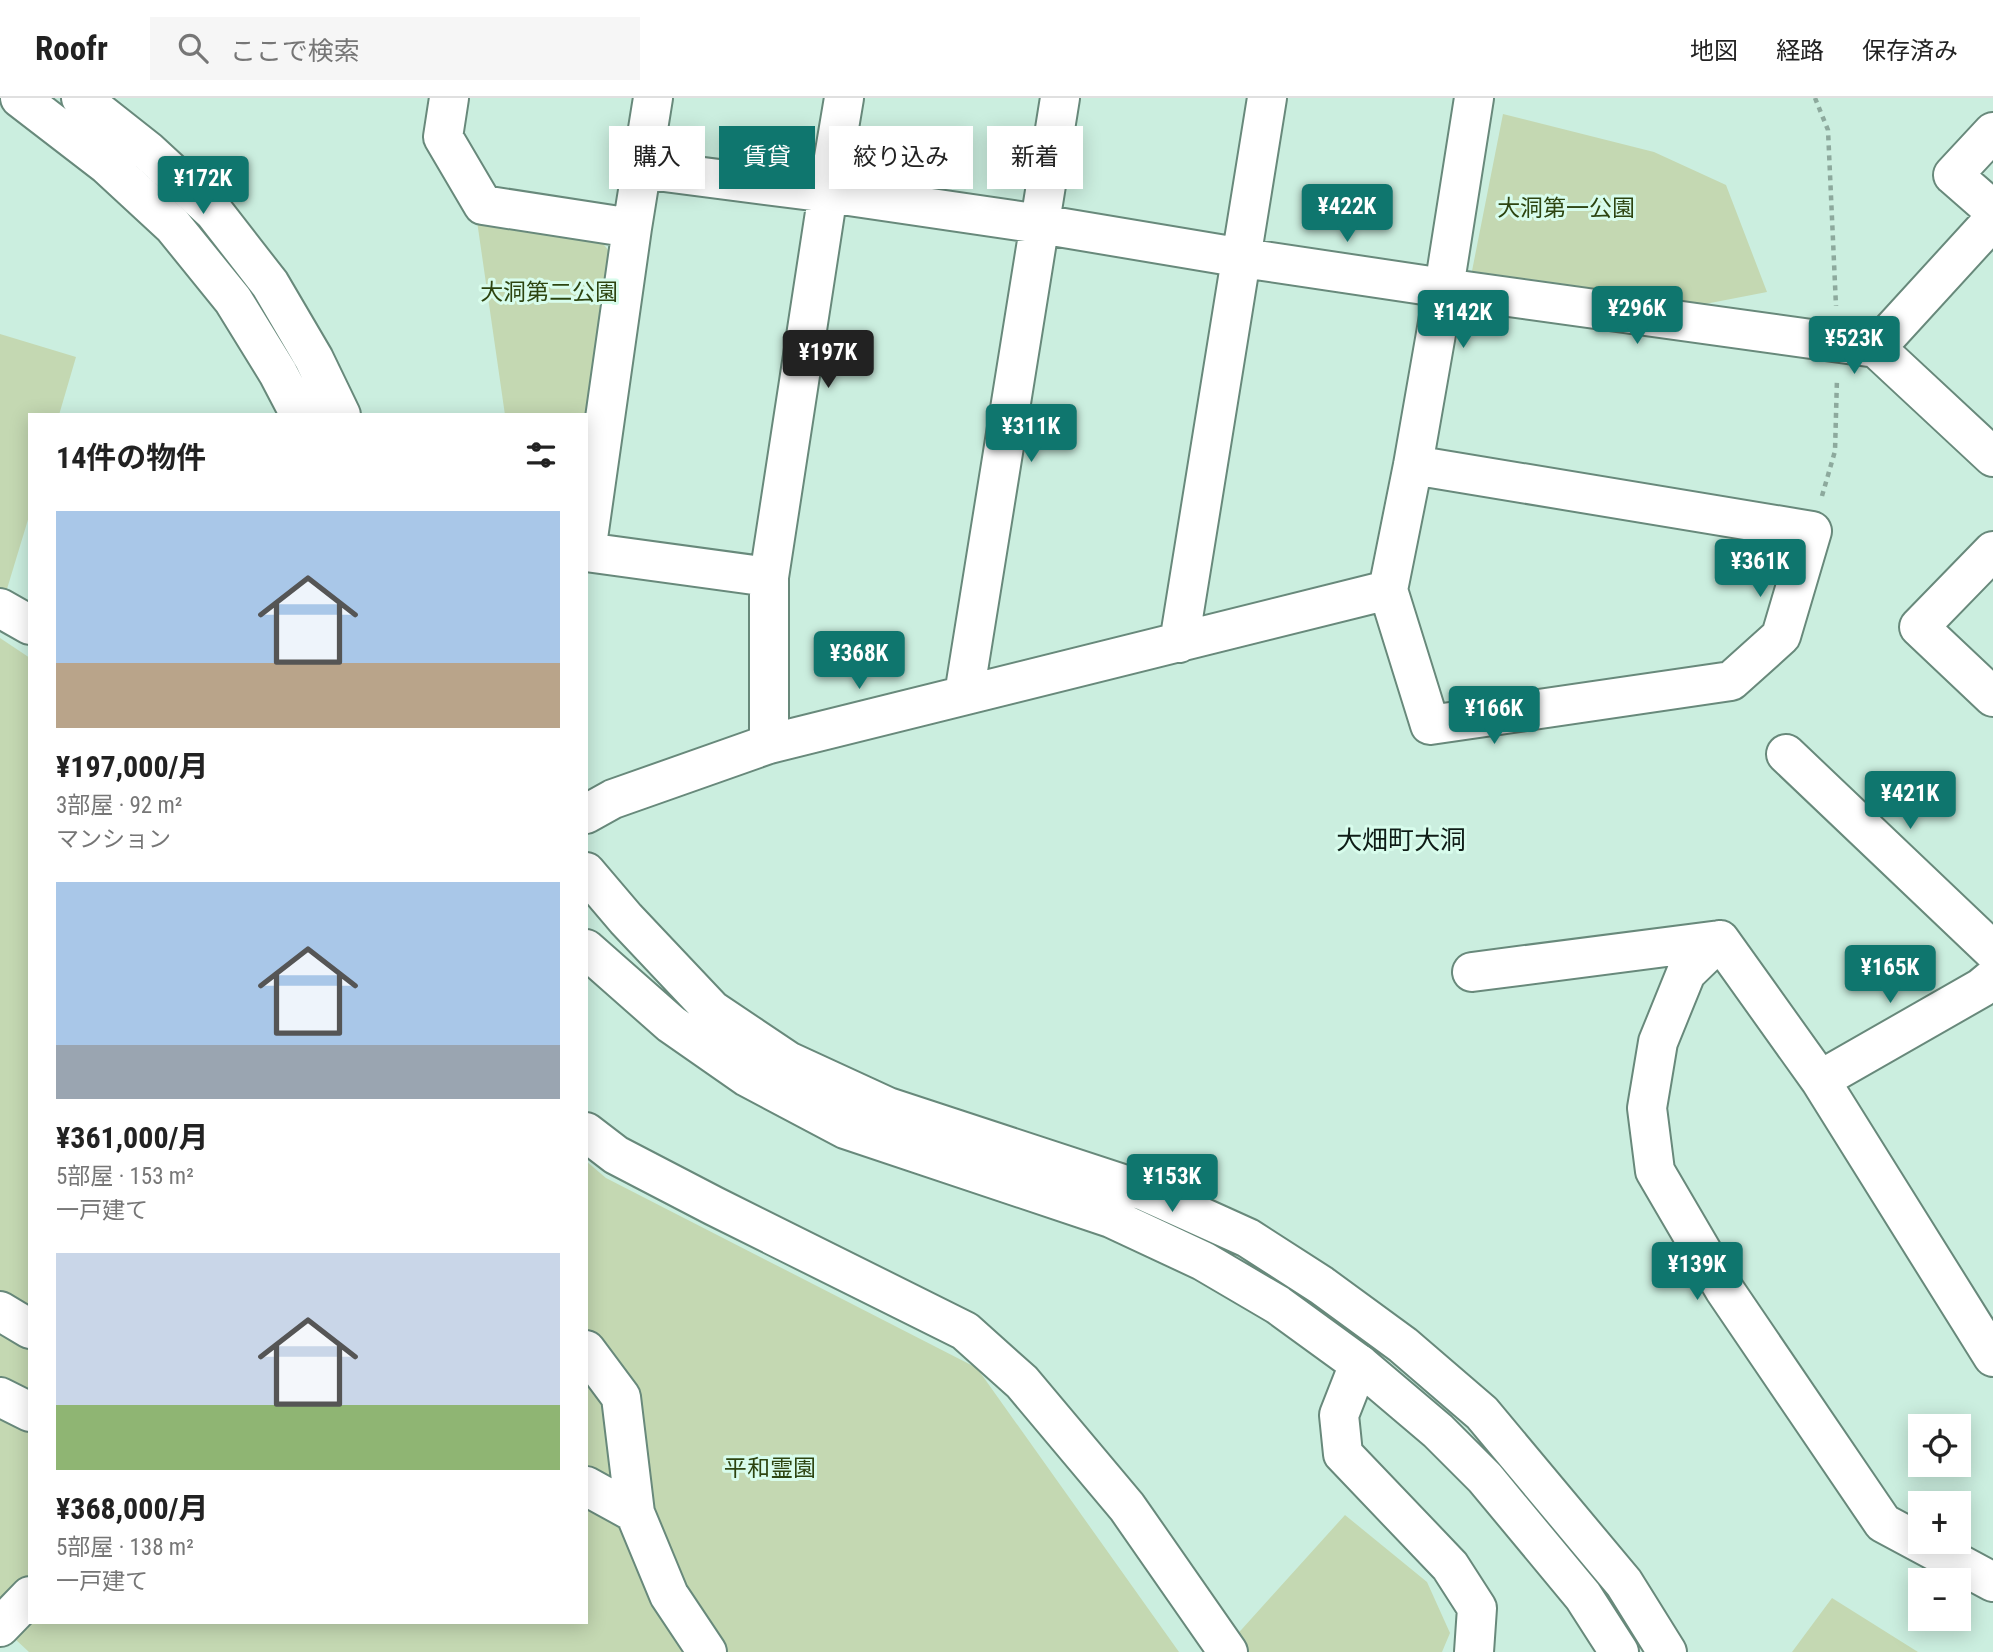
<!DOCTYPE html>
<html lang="ja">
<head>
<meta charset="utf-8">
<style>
  :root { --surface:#fff; --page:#f6f6f6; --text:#222; --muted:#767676; --line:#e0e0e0; --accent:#0f766e }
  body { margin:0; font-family:"Roboto Condensed","Noto Sans JP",sans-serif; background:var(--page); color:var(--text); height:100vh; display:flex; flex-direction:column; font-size:26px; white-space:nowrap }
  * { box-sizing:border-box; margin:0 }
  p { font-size:23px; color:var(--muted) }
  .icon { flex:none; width:38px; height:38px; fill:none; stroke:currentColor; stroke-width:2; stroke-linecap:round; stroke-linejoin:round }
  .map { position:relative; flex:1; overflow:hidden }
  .sheet { position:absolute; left:28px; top:315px; width:560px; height:1211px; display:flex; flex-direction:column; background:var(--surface); border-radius:0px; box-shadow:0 4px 18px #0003 }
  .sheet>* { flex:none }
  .top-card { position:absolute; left:609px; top:28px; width:665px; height:63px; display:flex; gap:14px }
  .tools { position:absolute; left:1908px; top:1316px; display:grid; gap:14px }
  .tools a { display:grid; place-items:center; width:63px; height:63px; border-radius:0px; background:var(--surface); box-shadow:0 4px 18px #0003; font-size:35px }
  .price { position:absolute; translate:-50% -60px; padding:0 16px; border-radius:7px; background:var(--accent); color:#fff; font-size:23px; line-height:46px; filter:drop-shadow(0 2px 4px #0008) }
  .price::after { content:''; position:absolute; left:50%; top:42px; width:21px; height:16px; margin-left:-10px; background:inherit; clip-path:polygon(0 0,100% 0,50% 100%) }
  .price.on { background:#222; color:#fff }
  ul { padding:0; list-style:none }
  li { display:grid; align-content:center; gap:14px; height:371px; padding:0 28px }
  li span { display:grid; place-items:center; height:217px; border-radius:0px; color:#555 }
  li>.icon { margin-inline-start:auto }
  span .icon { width:126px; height:126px; fill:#fffc; stroke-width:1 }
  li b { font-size:30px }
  h2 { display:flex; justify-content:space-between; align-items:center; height:84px; padding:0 28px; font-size:30px }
  .tag { padding:0 24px; border-radius:0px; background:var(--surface); box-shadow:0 4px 18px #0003; font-size:24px; line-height:63px }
  .tag.on { background:var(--accent); color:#fff }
  header { display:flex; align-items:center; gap:42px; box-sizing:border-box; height:98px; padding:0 35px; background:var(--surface); border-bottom:2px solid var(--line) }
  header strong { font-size:33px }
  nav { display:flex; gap:38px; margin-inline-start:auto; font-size:24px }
  .search { width:490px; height:63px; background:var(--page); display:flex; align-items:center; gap:18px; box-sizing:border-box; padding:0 24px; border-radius:0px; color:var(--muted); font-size:26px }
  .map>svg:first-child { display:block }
</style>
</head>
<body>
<header>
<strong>Roofr</strong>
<div class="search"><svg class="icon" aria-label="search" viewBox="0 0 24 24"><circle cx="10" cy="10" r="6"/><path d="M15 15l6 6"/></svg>ここで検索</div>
<nav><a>地図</a><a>経路</a><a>保存済み</a></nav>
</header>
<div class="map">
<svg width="1993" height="1554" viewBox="0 0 1993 1554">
  <rect width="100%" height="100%" fill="#cbeedf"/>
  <path fill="#c4d8b2" d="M1503,16L1654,54L1726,87L1767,194L1705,206L1472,173Z
    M477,123L598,139L615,161L586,317H505Z
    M0,236L76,259L59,317H30V415L0,514Z
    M0,540L30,560V1524H586V1063L606,1080L977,1270L1179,1554H29L0,1527Z
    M1345,1417L1427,1484L1450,1535L1442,1554H1242L1233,1541Z
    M1832,1500L1918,1554H1792Z"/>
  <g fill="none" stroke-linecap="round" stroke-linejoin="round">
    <defs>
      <path id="minor" d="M449,0L443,39L483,107L632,130
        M653,0L632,130L586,454L769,479
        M1993,34L1953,77L1993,112
        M641,71L828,95L1040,126L1243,160L1444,190L1876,250L1993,359
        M1876,250L1993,122
        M1413,367L1812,433L1781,538L1731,583L1430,627L1388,492L1413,367L1444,190L1474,0
        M1993,453L1919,529L1993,599
        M0,510L30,527
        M1179,545L1267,0
        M964,597L1060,0
        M769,646V479L828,95L844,0
        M1786,656L1993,853
        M586,716L613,701L769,646L1388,492
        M1720,842L1686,875L1658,944L1647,1010L1655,1073L1724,1191L1883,1425L1993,1484
        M1472,874L1720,842L1820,982L1993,1259
        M1820,982L1981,890L1993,880
        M586,1034L616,1057L714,1108L965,1233L1022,1284L1127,1409L1228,1554
        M0,1213L30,1231
        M586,1252L621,1299L635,1415
        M1359,1266L1339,1317L1343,1356L1450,1468L1477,1510L1474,1554
        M0,1299L30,1314
        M586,1388L635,1415L669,1497L707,1554
        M0,1529L30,1498"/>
      <path id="tertiary" d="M20,0L107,67L173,128L233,202L278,275L300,317
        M81,0L148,53L214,114L270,186L314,261L341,317
        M586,774L626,821L712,912L788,963L888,1009L1144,1093L1248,1140L1321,1187L1403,1247L1482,1315L1624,1485L1667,1554
        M586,851L671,926L747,979L845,1031L1111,1120L1203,1163L1278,1207L1359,1266L1438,1333L1485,1380L1583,1498L1619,1554"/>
    </defs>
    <use href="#minor" stroke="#68897b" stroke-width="42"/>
    <use href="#tertiary" stroke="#68897b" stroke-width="42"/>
    <path stroke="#8da99d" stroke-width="4.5" stroke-dasharray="5 5" stroke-linecap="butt" d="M1815,0L1828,32L1836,208
      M1822,398L1835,353L1837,280"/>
    <use href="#minor" stroke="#fff" stroke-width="38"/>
    <use href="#tertiary" stroke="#fff" stroke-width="38"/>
  </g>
  <g text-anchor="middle" stroke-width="6" stroke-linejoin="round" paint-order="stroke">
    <g font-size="23" fill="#2d4410" stroke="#d8fcec">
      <text x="1566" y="118">大洞第一公園</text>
      <text x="549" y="202">大洞第二公園</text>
      <text x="770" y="1378">平和霊園</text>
    </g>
    <g font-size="26" fill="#0f1c17" stroke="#d8fcec">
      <text x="1401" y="751">大畑町大洞</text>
    </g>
  </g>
</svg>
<div class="tools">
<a><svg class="icon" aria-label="locate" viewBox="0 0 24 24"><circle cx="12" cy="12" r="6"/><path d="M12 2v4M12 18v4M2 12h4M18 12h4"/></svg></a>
<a>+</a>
<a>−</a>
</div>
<b class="price" style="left:203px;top:118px">¥172K</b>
<b class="price" style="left:1347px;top:146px">¥422K</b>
<b class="price" style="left:1637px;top:248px">¥296K</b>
<b class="price" style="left:1463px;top:252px">¥142K</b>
<b class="price" style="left:1854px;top:278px">¥523K</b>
<b class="price on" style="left:828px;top:292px">¥197K</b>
<b class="price" style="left:1031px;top:366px">¥311K</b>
<b class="price" style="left:1760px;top:501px">¥361K</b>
<b class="price" style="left:859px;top:593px">¥368K</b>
<b class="price" style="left:1494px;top:648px">¥166K</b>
<b class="price" style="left:1910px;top:733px">¥421K</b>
<b class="price" style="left:1890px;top:907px">¥165K</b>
<b class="price" style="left:1172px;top:1116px">¥153K</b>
<b class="price" style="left:1697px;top:1204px">¥139K</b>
<div class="top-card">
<a class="tag">購入</a>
<a class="tag on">賃貸</a>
<a class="tag">絞り込み</a>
<a class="tag">新着</a>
</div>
<section class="sheet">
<h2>14件の物件<svg class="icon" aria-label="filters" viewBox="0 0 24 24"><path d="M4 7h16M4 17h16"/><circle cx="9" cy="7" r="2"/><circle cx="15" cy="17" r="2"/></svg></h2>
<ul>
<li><span style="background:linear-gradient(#a9c7e8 70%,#b9a48a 0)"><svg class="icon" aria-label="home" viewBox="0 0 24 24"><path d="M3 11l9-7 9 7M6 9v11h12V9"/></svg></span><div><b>¥197,000/月</b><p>3部屋 · 92 m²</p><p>マンション</p></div></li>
<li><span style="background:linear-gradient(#a9c7e8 75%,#9aa5b1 0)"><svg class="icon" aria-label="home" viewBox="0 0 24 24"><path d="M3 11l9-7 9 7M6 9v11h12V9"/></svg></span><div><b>¥361,000/月</b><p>5部屋 · 153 m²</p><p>一戸建て</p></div></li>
<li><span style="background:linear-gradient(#c9d6e8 70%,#8fb573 0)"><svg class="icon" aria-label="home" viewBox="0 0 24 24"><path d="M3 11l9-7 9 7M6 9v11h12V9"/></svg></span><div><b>¥368,000/月</b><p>5部屋 · 138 m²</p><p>一戸建て</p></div></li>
</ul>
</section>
</div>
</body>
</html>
